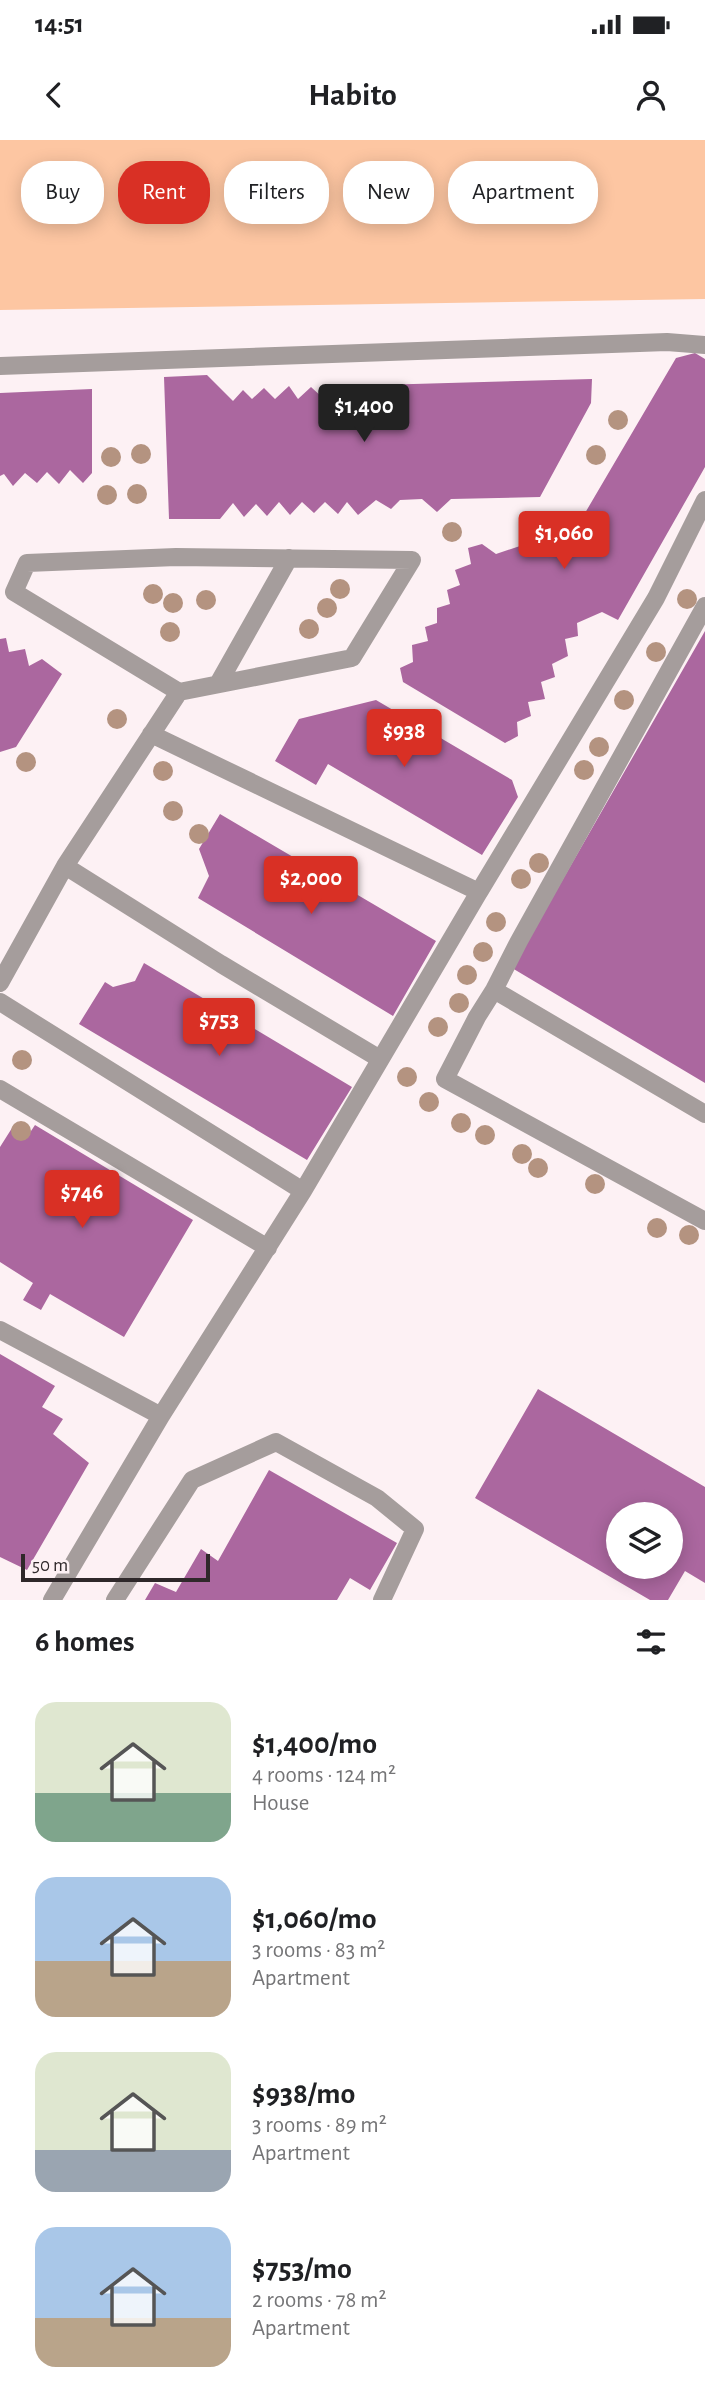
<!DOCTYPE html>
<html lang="en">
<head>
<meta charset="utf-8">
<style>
  :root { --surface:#fff; --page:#f6f6f6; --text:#202124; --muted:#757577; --accent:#d93025 }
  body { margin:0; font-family:"Alegreya Sans",sans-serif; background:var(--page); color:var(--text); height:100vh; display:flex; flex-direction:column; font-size:26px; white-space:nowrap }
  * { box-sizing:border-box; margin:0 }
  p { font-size:23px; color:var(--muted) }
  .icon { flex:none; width:38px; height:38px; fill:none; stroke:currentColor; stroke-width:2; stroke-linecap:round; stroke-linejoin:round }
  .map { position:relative; height:1460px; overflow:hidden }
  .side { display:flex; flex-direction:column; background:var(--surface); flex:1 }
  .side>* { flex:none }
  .banner { position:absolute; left:21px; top:21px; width:663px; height:63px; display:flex; gap:14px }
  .fabs { position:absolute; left:606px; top:1362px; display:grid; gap:14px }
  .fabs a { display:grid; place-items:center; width:77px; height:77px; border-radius:50%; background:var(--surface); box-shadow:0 4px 18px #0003; font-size:35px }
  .scale { position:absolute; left:21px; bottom:18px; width:189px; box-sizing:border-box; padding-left:7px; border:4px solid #2f282a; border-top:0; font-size:19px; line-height:24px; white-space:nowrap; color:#2f282a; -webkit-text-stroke:5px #fdf1f4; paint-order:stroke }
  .price { position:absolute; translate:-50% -60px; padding:0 16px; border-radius:7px; background:var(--accent); color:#fff; font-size:23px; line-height:46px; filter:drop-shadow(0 2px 4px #0008) }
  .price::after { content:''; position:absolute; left:50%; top:42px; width:21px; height:16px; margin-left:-10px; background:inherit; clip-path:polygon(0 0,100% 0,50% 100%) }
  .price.on { background:#222; color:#fff }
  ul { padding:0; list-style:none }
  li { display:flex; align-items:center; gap:21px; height:175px; padding:0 35px }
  li span { display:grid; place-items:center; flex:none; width:196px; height:140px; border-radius:21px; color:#555 }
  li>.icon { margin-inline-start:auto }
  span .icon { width:84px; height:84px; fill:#fffc; stroke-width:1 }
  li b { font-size:30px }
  h2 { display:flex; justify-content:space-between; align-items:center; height:84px; padding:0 35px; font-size:30px }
  .pill { padding:0 24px; border-radius:28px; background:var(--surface); box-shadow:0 4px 18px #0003; font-size:24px; line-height:63px }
  .pill.on { background:var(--accent); color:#fff }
  .status { display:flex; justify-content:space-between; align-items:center; height:49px; padding:0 35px; background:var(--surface); direction:ltr }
  .status svg { height:19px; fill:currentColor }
  header { display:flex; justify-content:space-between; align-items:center; height:91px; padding:0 35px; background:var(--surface); font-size:32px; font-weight:700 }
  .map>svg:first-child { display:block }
</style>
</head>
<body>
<div class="status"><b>14:51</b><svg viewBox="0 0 49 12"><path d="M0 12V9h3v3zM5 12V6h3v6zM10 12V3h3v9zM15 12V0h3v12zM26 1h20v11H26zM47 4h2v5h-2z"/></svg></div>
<header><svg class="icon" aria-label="back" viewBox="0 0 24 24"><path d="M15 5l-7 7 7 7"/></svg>Habito<svg class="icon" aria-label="person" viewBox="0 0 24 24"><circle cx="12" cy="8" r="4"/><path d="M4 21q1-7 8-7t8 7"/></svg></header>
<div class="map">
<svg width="705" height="1460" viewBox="0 0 705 1460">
  <rect width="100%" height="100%" fill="#fdf1f4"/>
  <path fill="#fdc6a2" d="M0,0H705V159L0,170Z"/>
  <path fill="#ab679f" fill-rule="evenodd" d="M695,213L705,219V327L618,480L602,472L577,483L578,496L565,499L568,516L552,524L555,537L541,542L545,559L528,562L531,576L517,582L518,596L505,603L403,542L400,528L413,522L412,505L428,501L425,487L437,483V468L450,464L447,450L460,445L455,430L471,424L468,408L482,404L496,414L526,404L534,410L568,402L676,218Z
    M207,235L233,261L243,250L252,259L264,248L275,259L289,246L298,259L311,247L323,258L335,247L345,257L356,245L367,259L378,245L592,239L591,263L540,357L451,359L437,372L422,359L400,360L391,369L376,360L358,375L347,362L338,374L325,362L314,373L302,362L290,375L279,362L267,376L256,364L244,377L233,363L220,379H169L164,237Z
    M92,249V333L83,343L70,330L59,344L47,332L37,343L25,333L13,346L4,334L0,336V253Z
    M705,491V943L512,828Z
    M6,498L9,512L25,509L29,526L42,519L62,534L16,607L0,612V499Z
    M376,560L512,640L518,657L482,715L328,624L316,645L275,621L299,579Z
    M220,674L436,801L393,876L198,758L209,736L199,709Z
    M144,823L352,947L307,1020L79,884L105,842L113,847L135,841Z
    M35,985L193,1080L124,1197L50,1154L41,1170L23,1160L33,1143L0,1122V1007L12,988L29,994Z
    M0,1214L55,1246L42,1267L63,1279L53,1294L89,1323L27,1430L0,1417Z
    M538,1249L705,1347V1443L685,1431L668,1460H650L475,1358ZM618,1374H670V1426H618Z
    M269,1330L397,1403L370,1450L350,1438L337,1460H145L155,1443L176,1452L201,1409L218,1421Z"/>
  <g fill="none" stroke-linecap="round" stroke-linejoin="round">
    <path stroke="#a59d9c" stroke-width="18" d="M0,226L667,202L705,205
      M218,544L289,418
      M65,726L221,824L380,919
      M479,752L656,458L705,360
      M0,843L65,726L179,552L14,452L27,423L176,417L412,420L352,518L179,552
      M494,850L519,801L705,466
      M0,862L303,1051
      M0,949L268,1108
      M705,974L494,850L477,877L445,939L705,1081
      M0,1190L161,1276
      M52,1460L161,1276L303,1051L479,752L151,594
      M115,1460L192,1340L276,1302L377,1358L415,1389L382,1460"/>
  </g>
  <g fill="#b49380">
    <circle cx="618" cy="280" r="10"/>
    <circle cx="141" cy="314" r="10"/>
    <circle cx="596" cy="315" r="10"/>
    <circle cx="111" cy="317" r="10"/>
    <circle cx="137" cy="354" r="10"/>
    <circle cx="107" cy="355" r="10"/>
    <circle cx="452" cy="392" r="10"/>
    <circle cx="340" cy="449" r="10"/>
    <circle cx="153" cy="454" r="10"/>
    <circle cx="687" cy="459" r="10"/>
    <circle cx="206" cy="460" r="10"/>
    <circle cx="173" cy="463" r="10"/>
    <circle cx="327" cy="468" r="10"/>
    <circle cx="309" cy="489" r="10"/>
    <circle cx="170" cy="492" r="10"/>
    <circle cx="656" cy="512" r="10"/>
    <circle cx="624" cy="560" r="10"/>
    <circle cx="117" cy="579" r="10"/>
    <circle cx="599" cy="607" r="10"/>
    <circle cx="26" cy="622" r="10"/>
    <circle cx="584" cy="630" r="10"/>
    <circle cx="163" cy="631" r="10"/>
    <circle cx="173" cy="671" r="10"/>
    <circle cx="199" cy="694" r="10"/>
    <circle cx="539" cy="723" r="10"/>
    <circle cx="521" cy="739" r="10"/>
    <circle cx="496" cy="782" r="10"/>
    <circle cx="483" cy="812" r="10"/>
    <circle cx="467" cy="835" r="10"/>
    <circle cx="459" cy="863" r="10"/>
    <circle cx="438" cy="887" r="10"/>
    <circle cx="22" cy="920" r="10"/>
    <circle cx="407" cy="937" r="10"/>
    <circle cx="429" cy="962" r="10"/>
    <circle cx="461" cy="983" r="10"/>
    <circle cx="21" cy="991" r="10"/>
    <circle cx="485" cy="995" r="10"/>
    <circle cx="522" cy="1014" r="10"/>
    <circle cx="538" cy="1028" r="10"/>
    <circle cx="595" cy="1044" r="10"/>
    <circle cx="657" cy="1088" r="10"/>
    <circle cx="689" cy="1095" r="10"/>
  </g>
</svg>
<div class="fabs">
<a><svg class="icon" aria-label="layers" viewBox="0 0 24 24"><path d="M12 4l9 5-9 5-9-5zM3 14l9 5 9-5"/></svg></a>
</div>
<div class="scale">50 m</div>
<b class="price on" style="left:364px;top:304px">$1,400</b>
<b class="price" style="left:564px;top:431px">$1,060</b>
<b class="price" style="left:404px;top:629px">$938</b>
<b class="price" style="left:311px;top:776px">$2,000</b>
<b class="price" style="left:219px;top:918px">$753</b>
<b class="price" style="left:82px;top:1090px">$746</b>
<div class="banner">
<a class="pill">Buy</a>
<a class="pill on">Rent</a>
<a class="pill">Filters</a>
<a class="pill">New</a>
<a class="pill">Apartment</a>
</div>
</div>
<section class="side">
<h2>6 homes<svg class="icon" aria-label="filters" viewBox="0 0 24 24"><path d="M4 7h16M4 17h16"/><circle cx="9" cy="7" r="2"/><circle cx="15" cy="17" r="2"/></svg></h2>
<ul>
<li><span style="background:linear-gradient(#dfe7d0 65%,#7fa58c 0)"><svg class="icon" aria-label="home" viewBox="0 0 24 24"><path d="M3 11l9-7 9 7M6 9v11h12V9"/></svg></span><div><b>$1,400/mo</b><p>4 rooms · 124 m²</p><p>House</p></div></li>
<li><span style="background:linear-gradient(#a9c7e8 60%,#b9a48a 0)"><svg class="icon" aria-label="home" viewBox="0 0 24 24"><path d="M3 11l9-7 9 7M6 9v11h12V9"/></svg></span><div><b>$1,060/mo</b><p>3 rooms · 83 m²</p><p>Apartment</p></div></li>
<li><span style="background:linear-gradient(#dfe7d0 70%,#9aa5b1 0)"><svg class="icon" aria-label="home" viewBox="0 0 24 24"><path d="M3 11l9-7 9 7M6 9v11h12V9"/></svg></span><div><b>$938/mo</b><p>3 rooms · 89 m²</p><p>Apartment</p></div></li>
<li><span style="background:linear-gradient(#a9c7e8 65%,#b9a48a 0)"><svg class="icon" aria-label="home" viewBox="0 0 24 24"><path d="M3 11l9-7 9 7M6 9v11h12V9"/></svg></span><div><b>$753/mo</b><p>2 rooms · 78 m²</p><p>Apartment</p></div></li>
</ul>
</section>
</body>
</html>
